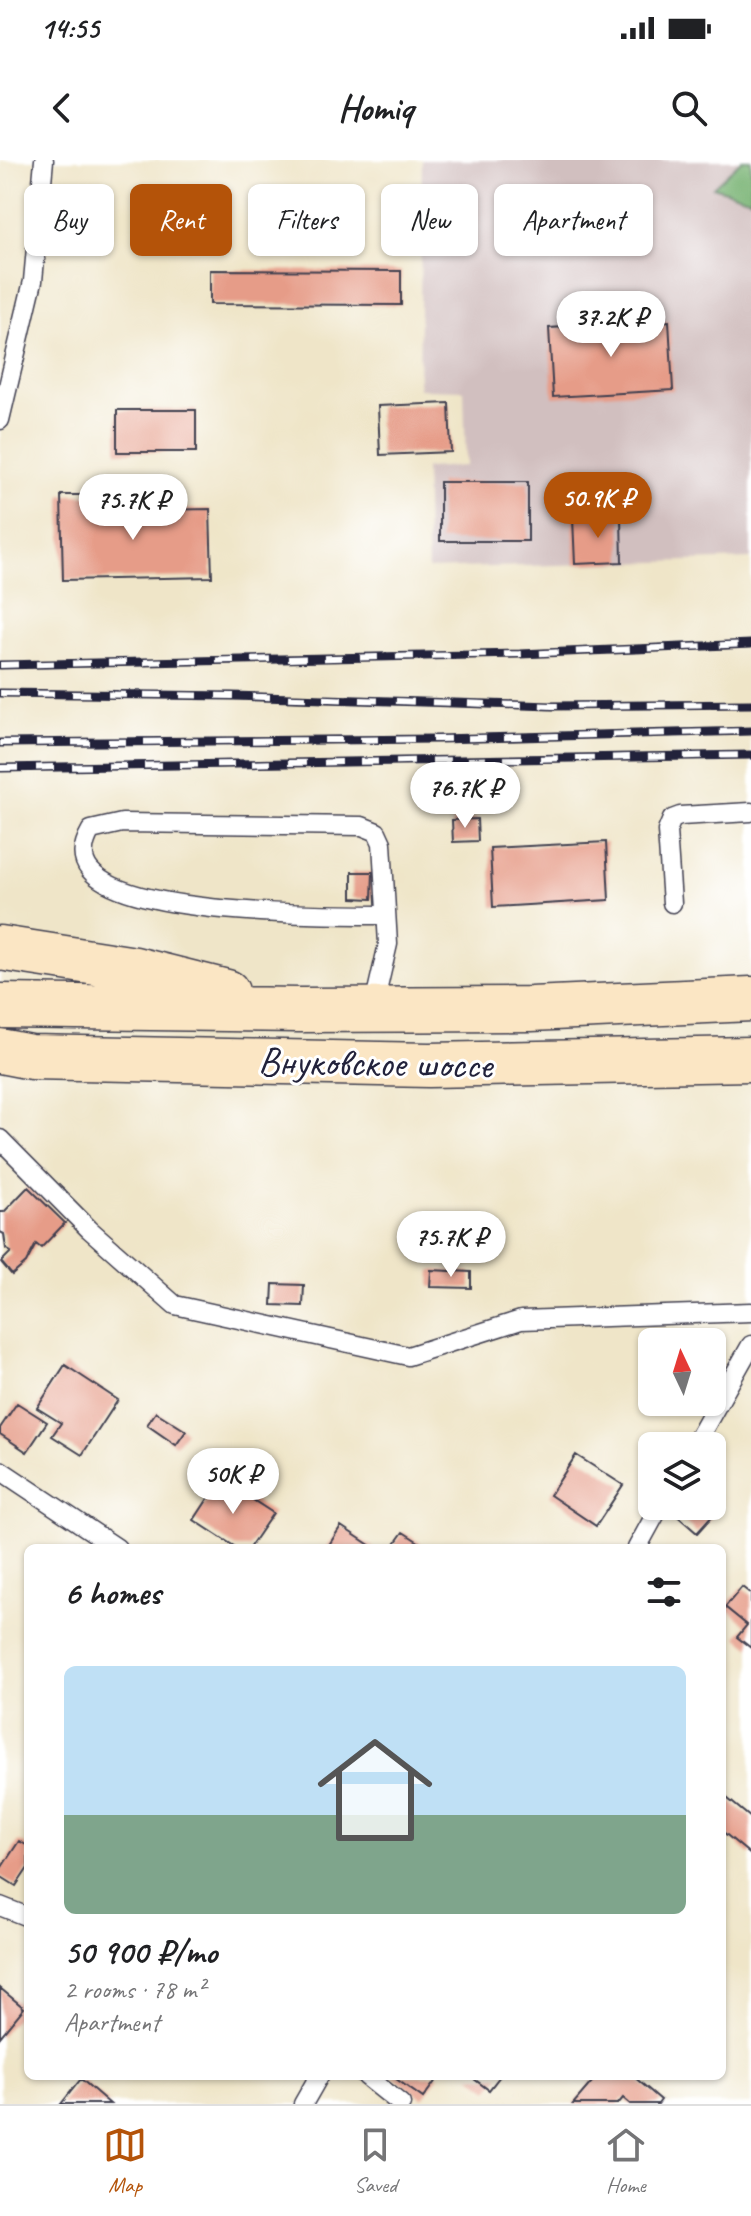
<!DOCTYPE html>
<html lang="en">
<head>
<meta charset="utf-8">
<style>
  :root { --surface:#fff; --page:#f6f6f6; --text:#202124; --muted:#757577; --line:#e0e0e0; --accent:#b45309 }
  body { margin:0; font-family:Caveat,sans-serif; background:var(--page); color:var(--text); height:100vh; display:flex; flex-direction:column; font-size:30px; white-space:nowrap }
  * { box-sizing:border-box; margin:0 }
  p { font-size:26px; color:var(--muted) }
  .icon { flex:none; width:44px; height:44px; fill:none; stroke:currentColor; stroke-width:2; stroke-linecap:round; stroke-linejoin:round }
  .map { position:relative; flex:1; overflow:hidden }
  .side { position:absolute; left:24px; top:1384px; width:702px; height:536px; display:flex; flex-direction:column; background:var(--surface); border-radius:12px; box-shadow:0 2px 6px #0004 }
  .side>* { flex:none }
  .guide { position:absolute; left:24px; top:24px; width:704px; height:72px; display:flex; gap:16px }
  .needle { width:52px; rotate:356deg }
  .buttons { position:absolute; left:638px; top:1168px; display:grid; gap:16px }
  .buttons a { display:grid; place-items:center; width:88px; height:88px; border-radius:12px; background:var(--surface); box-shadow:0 2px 6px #0004; font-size:40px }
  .price { position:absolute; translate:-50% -68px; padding:0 18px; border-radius:28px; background:#fff; color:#222; font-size:26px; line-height:52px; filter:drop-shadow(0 2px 4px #0008) }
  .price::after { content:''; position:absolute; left:50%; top:48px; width:24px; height:18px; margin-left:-12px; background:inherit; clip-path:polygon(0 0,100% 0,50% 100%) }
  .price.on { background:var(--accent); color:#fff }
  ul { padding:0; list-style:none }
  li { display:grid; align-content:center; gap:16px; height:424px; padding:0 40px }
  li span { display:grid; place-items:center; height:248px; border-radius:12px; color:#555 }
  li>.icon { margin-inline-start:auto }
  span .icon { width:144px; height:144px; fill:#fffc; stroke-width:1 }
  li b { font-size:34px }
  h2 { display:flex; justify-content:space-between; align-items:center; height:96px; padding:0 40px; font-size:34px }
  .tag { padding:0 28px; border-radius:12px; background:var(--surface); box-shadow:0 2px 6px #0004; font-size:28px; line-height:72px }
  .tag.on { background:var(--accent); color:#fff }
  .status { display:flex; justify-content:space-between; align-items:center; height:56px; padding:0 40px; background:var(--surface); direction:ltr }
  .status svg { height:22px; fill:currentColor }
  header { display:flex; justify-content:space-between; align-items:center; height:104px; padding:0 40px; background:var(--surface); font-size:36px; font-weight:800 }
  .dock { display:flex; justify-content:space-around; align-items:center; height:112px; border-top:2px solid var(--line); background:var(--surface); font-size:22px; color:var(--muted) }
  .dock a { display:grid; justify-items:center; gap:4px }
  .dock .on { color:var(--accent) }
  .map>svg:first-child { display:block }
</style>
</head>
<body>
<div class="status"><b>14:55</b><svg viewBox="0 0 49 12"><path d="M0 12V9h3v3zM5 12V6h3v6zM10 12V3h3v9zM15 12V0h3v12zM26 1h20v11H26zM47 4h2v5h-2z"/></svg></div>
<header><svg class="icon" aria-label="back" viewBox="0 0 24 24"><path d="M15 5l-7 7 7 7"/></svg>Homiq<svg class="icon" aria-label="search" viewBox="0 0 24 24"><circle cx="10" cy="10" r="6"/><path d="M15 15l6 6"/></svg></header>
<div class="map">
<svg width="751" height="1944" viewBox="0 0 751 1944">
  <rect width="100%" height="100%" fill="#fff"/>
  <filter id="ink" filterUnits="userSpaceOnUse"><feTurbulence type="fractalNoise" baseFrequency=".0125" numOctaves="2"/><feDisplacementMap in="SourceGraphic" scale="16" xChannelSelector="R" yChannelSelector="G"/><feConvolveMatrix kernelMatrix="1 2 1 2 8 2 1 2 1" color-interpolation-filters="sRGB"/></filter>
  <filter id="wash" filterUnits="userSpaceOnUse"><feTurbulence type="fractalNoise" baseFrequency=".006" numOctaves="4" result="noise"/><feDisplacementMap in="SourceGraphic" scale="32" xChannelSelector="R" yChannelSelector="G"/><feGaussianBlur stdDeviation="1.8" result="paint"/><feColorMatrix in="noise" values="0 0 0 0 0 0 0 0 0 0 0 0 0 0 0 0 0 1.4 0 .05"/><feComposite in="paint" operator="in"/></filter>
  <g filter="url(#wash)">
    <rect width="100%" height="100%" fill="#efe5c8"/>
    <path fill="#d1bfbf" d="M422,0H751V399L428,409L425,308L466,306L464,230L419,229Z"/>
    <path fill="#77b272" stroke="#4c6a56" stroke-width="2" d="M742,0H751V39L713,27Z"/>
    <g id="blocks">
      <path fill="#e69c88" d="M210,110L401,111V145L210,144Z
        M669,161L673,230L553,237L549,168Z
        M449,243L451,292L380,295L378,246Z
        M117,250H196V292H117Z
        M440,322H528V381H440Z
        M61,335H100V351L210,349L212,417L63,420Z
        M621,357L622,402L575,404L573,358Z
        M477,659L478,681L453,682L452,660Z
        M606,682L609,740L493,747L490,688Z
        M352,712H373L372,739L352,738Z
        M28,1027L65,1063L41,1088L36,1084L26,1103L12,1115L1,1102L11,1092L6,1089L4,1074L0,1072V1052H4Z
        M431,1110L471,1112V1128L430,1127Z
        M273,1124L304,1125L303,1146L272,1145Z
        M65,1205L118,1240L82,1295L52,1276L61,1263L37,1248Z
        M17,1243L47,1262L27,1292L0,1274V1268Z
        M156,1252L186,1271L176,1285L147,1265Z
        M576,1295L623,1325L596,1366L550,1335Z
        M221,1319L273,1353L249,1388H237L194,1360Z
        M666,1346H707L715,1353L697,1373Z
        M341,1366L374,1388H327Z
        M403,1372L428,1388L393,1386Z
        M742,1427L751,1434V1488L737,1477L747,1465L725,1447Z
        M722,1634L751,1658V1695L722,1671Z
        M19,1681L28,1686V1708L16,1726L0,1716V1710Z
        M0,1828L24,1848L0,1877Z
        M392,1916H439L423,1938Z
        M470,1916H500L489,1930Z
        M597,1916H633L661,1940L658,1944H630L623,1938L618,1944H573Z
        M81,1919L110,1944H61Z"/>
    </g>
  </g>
  <g filter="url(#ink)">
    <use href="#blocks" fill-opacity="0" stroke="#413f50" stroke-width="2"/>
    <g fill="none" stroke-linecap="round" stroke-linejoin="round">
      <defs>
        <path id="lane" d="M0,260L33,121L44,0
          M672,743L667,671L672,659L680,656L751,652
          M373,849L388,784L382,683L377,672L362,666L122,663L91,670C84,682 79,697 90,710C128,756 325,755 385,755
          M0,979L89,1069L175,1145L408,1196L521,1160L751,1152
          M694,1286L751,1185
          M0,1310L117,1388
          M637,1388L660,1346
          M0,1746L28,1757
          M366,1916L401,1944
          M303,1944L319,1916"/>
        <path id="secondary" d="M0,788L135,809L227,832
          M0,846L299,850L531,849L751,839
          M0,891L31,897L429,905L751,899"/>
      </defs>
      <use href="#lane" stroke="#413f50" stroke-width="21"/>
      <use href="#secondary" stroke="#413f50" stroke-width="47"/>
      <use href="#lane" stroke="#fff" stroke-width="18"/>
      <use href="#secondary" stroke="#fbe6c4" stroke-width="44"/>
      <defs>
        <path id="rail" d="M0,505L520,494L751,484
          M0,533L232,536L552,546L751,544
          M0,583L438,579L751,571
          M0,608L751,595"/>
      </defs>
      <use href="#rail" stroke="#22223b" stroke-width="9"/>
      <use href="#rail" stroke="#fff" stroke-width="6" stroke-dasharray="18" stroke-linecap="butt"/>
    </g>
  </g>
  <g text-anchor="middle" stroke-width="6" stroke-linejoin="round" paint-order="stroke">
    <g font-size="40" fill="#22223b" stroke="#fff">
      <text transform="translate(375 902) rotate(1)" y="14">Внуковское шоссе</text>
    </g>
  </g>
</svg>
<div class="buttons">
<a><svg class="needle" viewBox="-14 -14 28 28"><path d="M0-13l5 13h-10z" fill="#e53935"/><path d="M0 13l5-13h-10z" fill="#757577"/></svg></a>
<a><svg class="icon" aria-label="layers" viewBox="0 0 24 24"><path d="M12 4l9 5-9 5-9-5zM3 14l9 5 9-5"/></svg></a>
</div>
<b class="price" style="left:611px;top:199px">37.2K ₽</b>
<b class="price on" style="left:598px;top:380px">50.9K ₽</b>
<b class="price" style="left:133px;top:382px">75.7K ₽</b>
<b class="price" style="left:465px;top:670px">76.7K ₽</b>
<b class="price" style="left:451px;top:1119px">75.7K ₽</b>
<b class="price" style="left:233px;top:1356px">50K ₽</b>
<div class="guide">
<a class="tag">Buy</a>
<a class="tag on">Rent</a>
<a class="tag">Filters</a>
<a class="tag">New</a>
<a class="tag">Apartment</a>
</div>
<section class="side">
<h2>6 homes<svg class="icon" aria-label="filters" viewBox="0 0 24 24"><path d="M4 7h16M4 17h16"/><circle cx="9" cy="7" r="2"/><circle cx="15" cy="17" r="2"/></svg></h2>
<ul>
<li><span style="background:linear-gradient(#bfe0f5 60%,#7fa58c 0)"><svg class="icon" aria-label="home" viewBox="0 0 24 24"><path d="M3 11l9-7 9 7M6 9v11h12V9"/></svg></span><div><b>50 900 ₽/mo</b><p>2 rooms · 78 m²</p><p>Apartment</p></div></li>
</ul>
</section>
</div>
<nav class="dock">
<a class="on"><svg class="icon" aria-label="map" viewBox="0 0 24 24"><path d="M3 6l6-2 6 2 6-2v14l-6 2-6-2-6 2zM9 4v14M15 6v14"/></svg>Map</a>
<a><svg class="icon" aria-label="saved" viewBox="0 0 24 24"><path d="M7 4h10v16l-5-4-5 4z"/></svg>Saved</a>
<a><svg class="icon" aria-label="home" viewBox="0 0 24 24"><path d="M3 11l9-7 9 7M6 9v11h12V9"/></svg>Home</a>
</nav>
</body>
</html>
